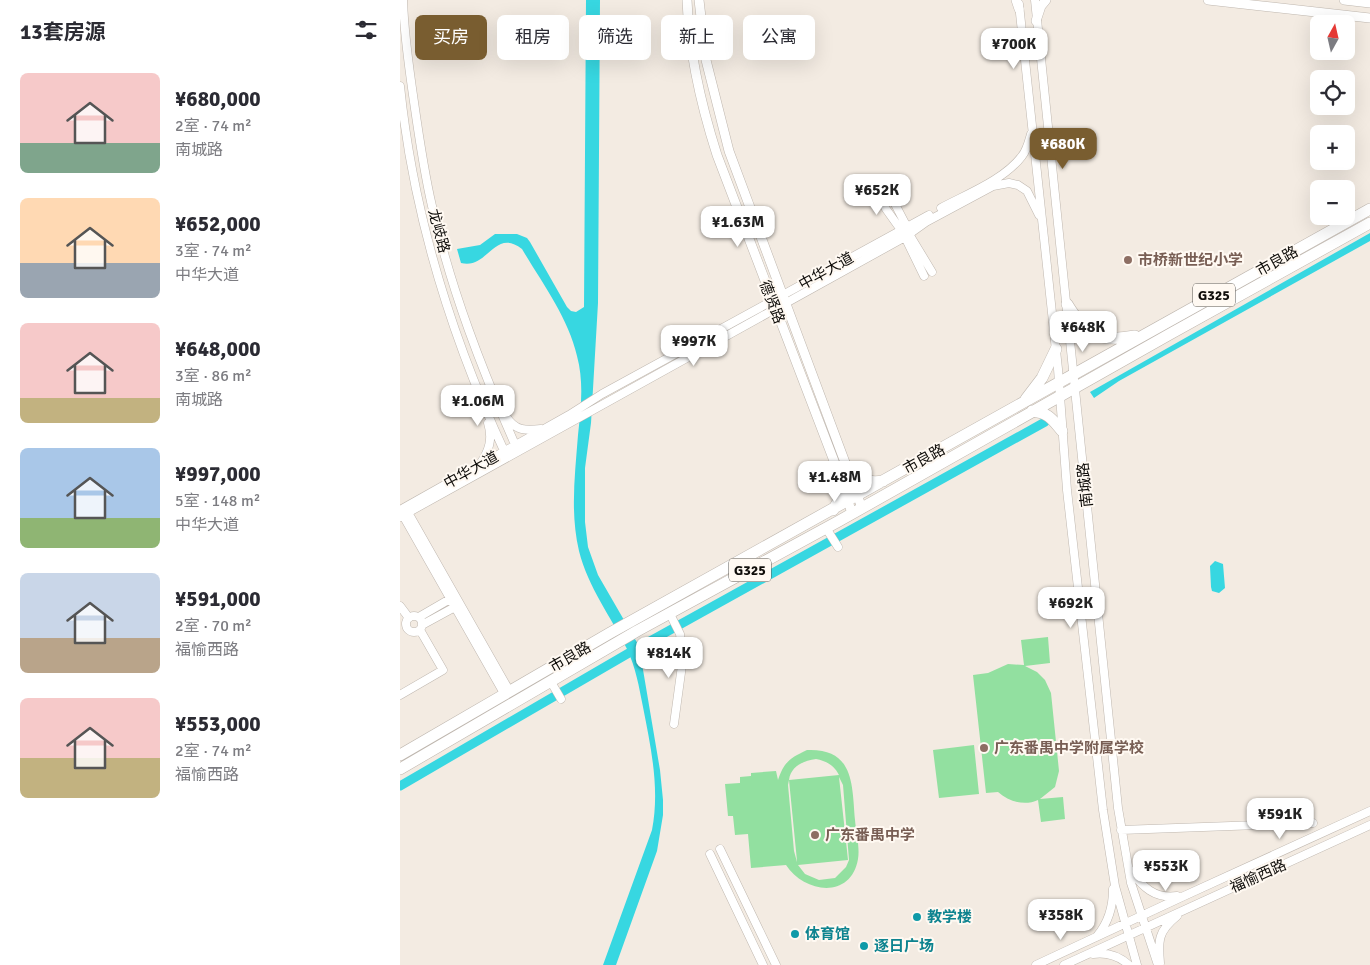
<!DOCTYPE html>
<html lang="zh">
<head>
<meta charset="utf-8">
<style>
  :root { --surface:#fff; --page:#f7f7f7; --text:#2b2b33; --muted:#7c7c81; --accent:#795d30 }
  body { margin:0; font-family:Signika,"Noto Sans SC",sans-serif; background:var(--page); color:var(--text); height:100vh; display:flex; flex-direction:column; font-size:19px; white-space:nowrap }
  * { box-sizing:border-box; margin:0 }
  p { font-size:16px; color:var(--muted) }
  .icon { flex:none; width:28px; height:28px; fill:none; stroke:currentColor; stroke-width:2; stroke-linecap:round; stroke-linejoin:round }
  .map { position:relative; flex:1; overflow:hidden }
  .sheet { display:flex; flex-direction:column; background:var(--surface); width:400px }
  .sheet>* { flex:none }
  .guide { position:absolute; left:15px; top:15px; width:475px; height:45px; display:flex; gap:10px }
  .needle { width:32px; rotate:8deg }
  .fabs { position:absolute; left:910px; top:15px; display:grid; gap:10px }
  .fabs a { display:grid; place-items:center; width:45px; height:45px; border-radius:8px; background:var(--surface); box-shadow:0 5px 20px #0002; font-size:25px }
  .price { position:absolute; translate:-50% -42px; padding:0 11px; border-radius:10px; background:#fff; color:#222; font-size:16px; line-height:32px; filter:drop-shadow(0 1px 2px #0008) }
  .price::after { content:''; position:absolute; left:50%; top:30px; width:15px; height:11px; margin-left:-8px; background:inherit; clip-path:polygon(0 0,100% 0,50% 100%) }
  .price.selected { background:var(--accent); color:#fff }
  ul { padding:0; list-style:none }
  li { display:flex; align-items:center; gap:15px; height:125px; padding:0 20px }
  li span { display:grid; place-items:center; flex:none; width:140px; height:100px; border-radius:8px; color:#555 }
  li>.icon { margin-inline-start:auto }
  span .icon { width:60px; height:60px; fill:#fffc; stroke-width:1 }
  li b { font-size:21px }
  h2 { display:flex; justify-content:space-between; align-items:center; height:60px; padding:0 20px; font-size:21px }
  .tag { padding:0 18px; border-radius:8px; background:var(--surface); box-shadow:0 5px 20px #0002; font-size:18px; line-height:45px }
  .tag.selected { background:var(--accent); color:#fff }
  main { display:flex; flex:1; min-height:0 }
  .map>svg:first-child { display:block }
</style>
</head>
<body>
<main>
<section class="sheet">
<h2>13套房源<svg class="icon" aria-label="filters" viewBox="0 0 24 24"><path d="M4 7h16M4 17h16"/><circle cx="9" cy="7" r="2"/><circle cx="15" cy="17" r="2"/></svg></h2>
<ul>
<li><span style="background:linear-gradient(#f6c9c9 70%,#7fa58c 0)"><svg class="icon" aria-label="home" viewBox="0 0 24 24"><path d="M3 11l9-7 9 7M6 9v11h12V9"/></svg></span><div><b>¥680,000</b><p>2室 · 74 m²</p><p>南城路</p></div></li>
<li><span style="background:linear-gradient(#ffd9b3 65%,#9aa5b1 0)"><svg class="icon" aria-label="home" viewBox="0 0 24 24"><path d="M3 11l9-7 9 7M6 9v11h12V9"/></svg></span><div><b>¥652,000</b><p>3室 · 74 m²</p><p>中华大道</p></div></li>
<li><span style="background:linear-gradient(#f6c9c9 75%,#c2b280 0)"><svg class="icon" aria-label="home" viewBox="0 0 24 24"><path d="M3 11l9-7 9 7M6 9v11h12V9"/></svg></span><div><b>¥648,000</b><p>3室 · 86 m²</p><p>南城路</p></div></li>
<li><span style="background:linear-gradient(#a9c7e8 70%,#8fb573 0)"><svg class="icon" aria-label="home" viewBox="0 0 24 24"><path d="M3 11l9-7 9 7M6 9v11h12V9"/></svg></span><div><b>¥997,000</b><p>5室 · 148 m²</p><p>中华大道</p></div></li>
<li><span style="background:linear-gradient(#c9d6e8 65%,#b9a48a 0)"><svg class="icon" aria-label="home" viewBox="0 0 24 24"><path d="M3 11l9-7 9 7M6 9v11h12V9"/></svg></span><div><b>¥591,000</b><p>2室 · 70 m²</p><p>福愉西路</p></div></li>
<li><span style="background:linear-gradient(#f6c9c9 60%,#c2b280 0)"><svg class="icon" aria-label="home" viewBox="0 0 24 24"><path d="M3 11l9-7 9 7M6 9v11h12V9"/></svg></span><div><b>¥553,000</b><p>2室 · 74 m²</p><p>福愉西路</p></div></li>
</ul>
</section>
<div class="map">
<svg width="970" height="965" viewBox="0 0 970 965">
  <rect width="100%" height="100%" fill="#f3ebe2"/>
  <path fill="#92e0a0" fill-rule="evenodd" d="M648,637L650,663L625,666L637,672L645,680L651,693L659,771L655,787L640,799L663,797L665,819L641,822L638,800C625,806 609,802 598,792L586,793L573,675L588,673L608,664L624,665L621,640Z
    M574,745L579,794L539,798L533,750Z
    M407,750C454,748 452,784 455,820C456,832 460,847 458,859C451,900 404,893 386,865L351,868L348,834L335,835L333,816H328L325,784L340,783V777L351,776V773L376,771L378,780C384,762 390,758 407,750ZM416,759C426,761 434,765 439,775L389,780C391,766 403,761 416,759ZM439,777L443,785L449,860L446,867L435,878L419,880L405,874L398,865L448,860ZM389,780L397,861V862L394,851L388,785Z"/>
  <path fill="#37d7e1" d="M186,0H200L198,303L191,423L185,468V522L188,547L198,575L239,646L260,770L263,800V815L257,851L216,965H203L252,830C260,789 251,748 243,707C239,687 236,668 227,649C211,617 188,587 179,551C170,513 175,474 178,435C181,408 184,382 177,356C168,317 142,283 122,249C94,227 88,270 61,263L57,249L80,245L95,234H117L127,238L130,242L167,307L171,311L176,312L184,307Z
    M970,233V241L719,381L694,398L690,392Z
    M815,561L823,564L825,588L819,593L812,591L811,587L810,566Z"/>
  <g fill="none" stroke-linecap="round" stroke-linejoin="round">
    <path stroke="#37d7e1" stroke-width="9" d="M0,786L234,650L645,422"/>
    <defs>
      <path id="minor" d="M3,0C4,34 9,68 14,102C19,137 24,172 32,206C51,290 82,370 117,449
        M635,0L718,808L731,883L758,965
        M619,4L658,369L667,490L703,810L715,886L737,965
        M0,86C13,214 52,339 106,455
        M484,183L507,227
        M475,188L486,209L501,230
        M541,208C567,194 604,180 622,156C627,150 629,141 631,134
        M509,234L532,272
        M505,237L524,276
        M106,416C115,431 126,431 141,429
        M80,464C89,451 93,439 88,423
        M6,509L110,692
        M0,510L169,415L202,394L529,215
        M1,512L105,695
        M0,517L505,237L526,222L593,186L609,183L618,185L627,191L639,215
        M426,528L438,547
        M0,606L9,618
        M270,614L280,634L283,658L274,724
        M6 624a8 8 0 1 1 16 0a8 8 0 1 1-16 0Z
        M19,617L50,599
        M22,625L55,607
        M151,682L161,699
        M0,695L43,670L20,630
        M721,830L913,823
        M320,849L376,965
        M310,854L363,965
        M730,870C743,887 754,899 777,896
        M697,936C709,922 713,907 713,889
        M693,954C707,952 719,956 729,965
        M760,963C758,941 758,931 777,916
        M636,965L784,896L970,811
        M664,965L970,825"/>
      <path id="major" d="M287,0C289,53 301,105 317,155L434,461L452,513
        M299,0L306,60L329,151L462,508
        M616,0L619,9
        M808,0L970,18
        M944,0L970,3
        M636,21L641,6L646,0"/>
      <path id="highway" d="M667,304C686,335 698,343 735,336
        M626,399L642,378L656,349
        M632,411C649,413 652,419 662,431
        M447,466C458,478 466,484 483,481
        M433,510L438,502L441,483
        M0,755L210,633L970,209
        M0,769L237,631L439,521L770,334L970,223"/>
    </defs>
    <use href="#minor" stroke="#bfb7af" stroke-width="9"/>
    <use href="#major" stroke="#bfb7af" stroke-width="10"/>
    <use href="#highway" stroke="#bfb7af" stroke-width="12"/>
    <use href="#minor" stroke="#fff" stroke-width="8"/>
    <use href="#major" stroke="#fff" stroke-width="9"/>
    <use href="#highway" stroke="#fff" stroke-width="11"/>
  </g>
  <g fill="#8d6e63" stroke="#fff9f2" stroke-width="2">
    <circle cx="728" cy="260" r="5"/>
    <circle cx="584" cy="748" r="5"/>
    <circle cx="415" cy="835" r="5"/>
  </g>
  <g fill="#0f9aa8" stroke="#fff9f2" stroke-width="2">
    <circle cx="517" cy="917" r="5"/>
    <circle cx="395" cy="934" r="5"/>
    <circle cx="464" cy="946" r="5"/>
  </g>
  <g text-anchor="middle" stroke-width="4" stroke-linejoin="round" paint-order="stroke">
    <g fill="#fff9f2" stroke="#575450" stroke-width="1">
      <rect x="793" y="283.5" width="42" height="23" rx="4"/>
      <rect x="329" y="558.5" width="42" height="23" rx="4"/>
    </g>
    <g font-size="14" font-weight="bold" fill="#0f0d0a">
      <text x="814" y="300">G325</text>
      <text x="350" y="575">G325</text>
    </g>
    <g font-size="15" fill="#0f0d0a" stroke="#fff9f2">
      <text transform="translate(39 231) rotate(75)" y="5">龙岐路</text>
      <text transform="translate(877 261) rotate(-29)" y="5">市良路</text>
      <text transform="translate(426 271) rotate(-29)" y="5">中华大道</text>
      <text transform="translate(372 302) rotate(69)" y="5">德贤路</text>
      <text transform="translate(524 459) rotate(-29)" y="5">市良路</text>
      <text transform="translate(71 470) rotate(-29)" y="5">中华大道</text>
      <text transform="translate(685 485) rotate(-96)" y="5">南城路</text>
      <text transform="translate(170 657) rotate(-30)" y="5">市良路</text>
      <text transform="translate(858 876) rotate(-24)" y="5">福愉西路</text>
    </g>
    <g font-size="15" font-weight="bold" fill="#785e54" stroke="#fff9f2" text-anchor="start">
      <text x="738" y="265">市桥新世纪小学</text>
      <text x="594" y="753">广东番禺中学附属学校</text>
      <text x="425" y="840">广东番禺中学</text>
    </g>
    <g font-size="15" font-weight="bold" fill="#0d838f" stroke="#fff9f2" text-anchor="start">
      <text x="527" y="922">教学楼</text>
      <text x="405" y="939">体育馆</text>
      <text x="474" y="951">逐日广场</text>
    </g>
  </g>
</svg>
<div class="fabs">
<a><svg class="needle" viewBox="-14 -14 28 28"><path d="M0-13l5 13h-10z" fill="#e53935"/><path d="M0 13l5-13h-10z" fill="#7c7c81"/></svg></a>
<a><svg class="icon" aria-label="locate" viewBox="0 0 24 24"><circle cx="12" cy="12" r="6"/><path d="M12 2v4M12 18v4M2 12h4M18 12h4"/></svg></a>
<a>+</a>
<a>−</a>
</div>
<b class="price" style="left:614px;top:70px">¥700K</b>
<b class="price selected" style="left:663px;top:170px">¥680K</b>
<b class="price" style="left:477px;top:216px">¥652K</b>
<b class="price" style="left:338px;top:248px">¥1.63M</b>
<b class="price" style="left:683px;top:353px">¥648K</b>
<b class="price" style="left:294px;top:367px">¥997K</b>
<b class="price" style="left:78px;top:427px">¥1.06M</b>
<b class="price" style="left:435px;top:503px">¥1.48M</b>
<b class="price" style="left:671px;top:629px">¥692K</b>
<b class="price" style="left:269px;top:679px">¥814K</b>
<b class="price" style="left:880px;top:840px">¥591K</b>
<b class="price" style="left:766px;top:892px">¥553K</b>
<b class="price" style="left:661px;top:941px">¥358K</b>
<div class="guide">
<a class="tag selected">买房</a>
<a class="tag">租房</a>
<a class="tag">筛选</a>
<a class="tag">新上</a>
<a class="tag">公寓</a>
</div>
</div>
</main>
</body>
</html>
